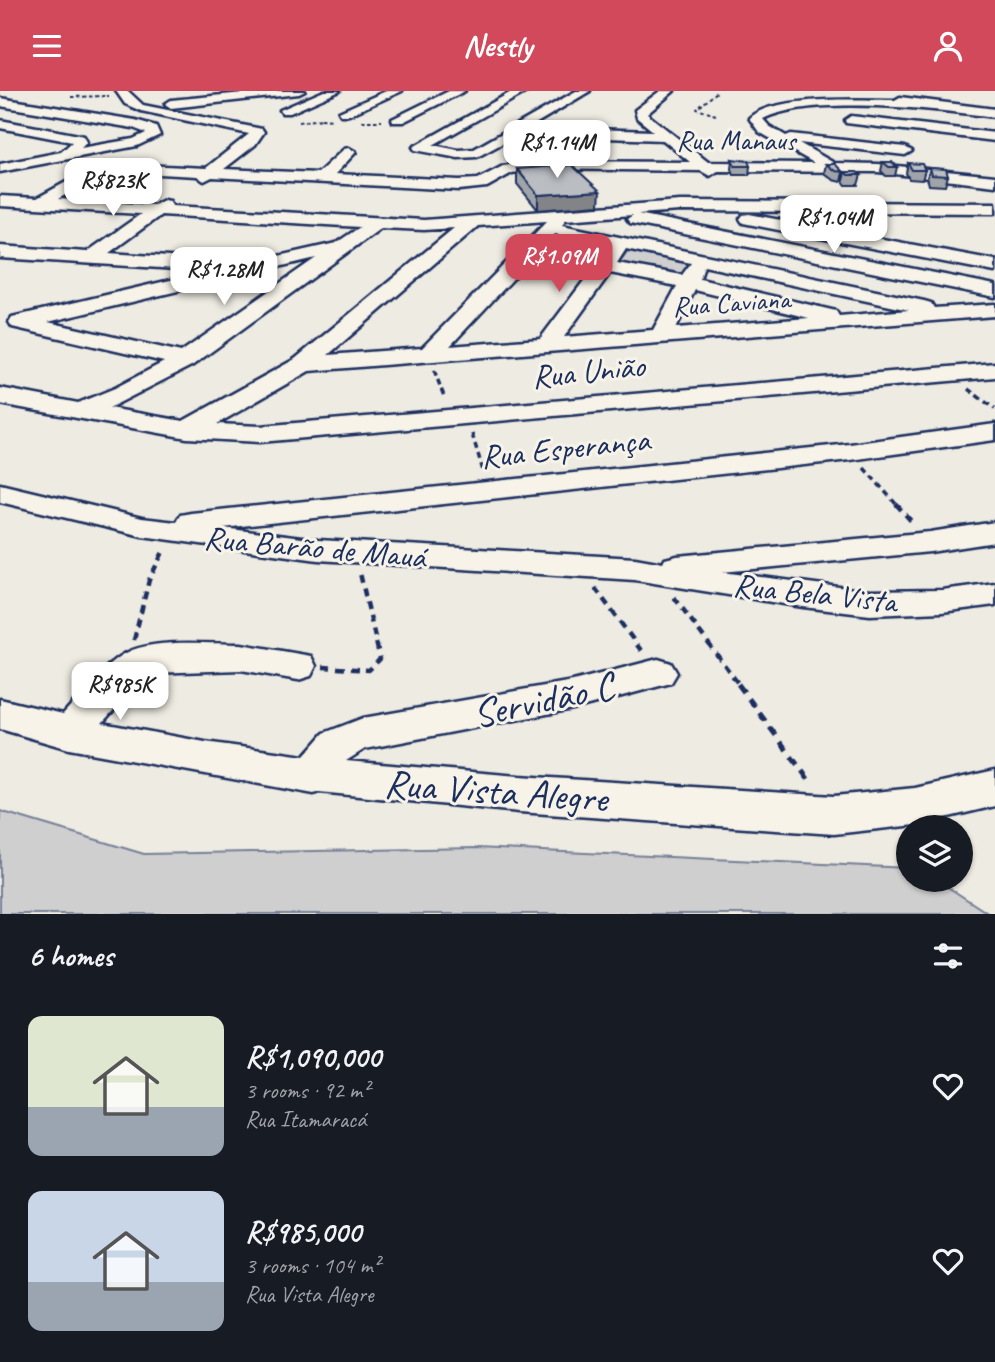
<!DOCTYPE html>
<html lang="en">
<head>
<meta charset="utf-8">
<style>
  :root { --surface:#171b24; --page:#242831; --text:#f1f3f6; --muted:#9ea1a6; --accent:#d1495b }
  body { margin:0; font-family:Caveat,sans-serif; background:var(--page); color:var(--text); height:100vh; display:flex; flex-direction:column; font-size:26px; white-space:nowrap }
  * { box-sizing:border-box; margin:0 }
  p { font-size:23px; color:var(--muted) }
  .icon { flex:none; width:38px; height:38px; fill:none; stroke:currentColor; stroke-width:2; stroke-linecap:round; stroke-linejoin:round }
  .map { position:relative; height:823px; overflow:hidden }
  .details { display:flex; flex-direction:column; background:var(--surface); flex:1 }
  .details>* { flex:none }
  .fabs { position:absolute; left:896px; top:724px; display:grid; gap:14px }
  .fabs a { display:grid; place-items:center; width:77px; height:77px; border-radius:50%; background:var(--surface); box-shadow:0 2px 5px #0004; font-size:35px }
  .price { position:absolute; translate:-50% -60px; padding:0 16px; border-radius:14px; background:#fff; color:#222; font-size:23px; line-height:46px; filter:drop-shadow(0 2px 4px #0008) }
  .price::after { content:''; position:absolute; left:50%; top:42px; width:21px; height:16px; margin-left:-10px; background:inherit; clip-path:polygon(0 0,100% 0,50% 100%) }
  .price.selected { background:var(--accent); color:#fff }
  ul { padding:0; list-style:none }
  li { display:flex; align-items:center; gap:21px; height:175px; padding:0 28px }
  li span { display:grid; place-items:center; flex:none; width:196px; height:140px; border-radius:14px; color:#555 }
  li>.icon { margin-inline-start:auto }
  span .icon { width:84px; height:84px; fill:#fffc; stroke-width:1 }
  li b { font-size:30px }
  h2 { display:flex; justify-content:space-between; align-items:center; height:84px; padding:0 28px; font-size:30px }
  header { display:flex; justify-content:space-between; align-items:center; height:91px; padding:0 28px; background:var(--accent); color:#fff; font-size:32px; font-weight:800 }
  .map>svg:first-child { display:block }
</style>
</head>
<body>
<header><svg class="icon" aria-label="menu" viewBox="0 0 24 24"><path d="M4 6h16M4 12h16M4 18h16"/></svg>Nestly<svg class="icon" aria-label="person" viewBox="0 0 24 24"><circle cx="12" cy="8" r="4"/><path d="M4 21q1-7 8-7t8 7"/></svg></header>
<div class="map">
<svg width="995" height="823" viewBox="0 0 995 823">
  <rect width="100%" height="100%" fill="#eeebe2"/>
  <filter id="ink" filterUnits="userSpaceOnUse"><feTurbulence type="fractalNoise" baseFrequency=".0143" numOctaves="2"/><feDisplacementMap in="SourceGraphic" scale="14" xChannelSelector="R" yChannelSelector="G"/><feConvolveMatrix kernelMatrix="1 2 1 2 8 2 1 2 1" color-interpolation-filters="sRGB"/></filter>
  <g filter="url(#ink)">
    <path fill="#cfcfcf" stroke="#757f96" stroke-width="2" d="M630,157L691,169L682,186L618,173Z
      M0,720L144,763L477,757L908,777V789H937L989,823H0Z"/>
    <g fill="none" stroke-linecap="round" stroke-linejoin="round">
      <defs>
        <path id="minor" d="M116,0H128L143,14L262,38L264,41L255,54L224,78L318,82L344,58L349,57L356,61L335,83L459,89L478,88L503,75L536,70L690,71L663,49L518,44L477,66L458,67L415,59L413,56L513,0H528L433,54L458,59L474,58L576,0H590L530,36L653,40L637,27L635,19L660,0H674L647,23L708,71L814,72L759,41L749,27C773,4 861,9 895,9L900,6L995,18V26C939,19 812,3 763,28L769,35L786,45L791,43L905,56L912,60L905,64L799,52L834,72L878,73L995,85V95L878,81L718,80L710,85L701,80L536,78L512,82L487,96L459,99L212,86L204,90L197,85L122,81L99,85L58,108L154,114L164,109L170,110L172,115L424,129L680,110L995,112V122L680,120L638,123L995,194V206L630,132L627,128L633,124L565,129L562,134L924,210L931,212L934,217L995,213V225L309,280L217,333L260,335L995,272V286L260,351L187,347L0,313V297L78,312L115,297L164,271L12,236L9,231L12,226L209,180L0,167V155L87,161L141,123L0,115V105L37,107L90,78L122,73L206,77L249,43L141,20L125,13ZM161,124L360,136L336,152L221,178L223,175L220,171L213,169L109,162ZM547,130L422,257L328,264L478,135ZM381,137L424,139L454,137L295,268L183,330L109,317L193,274ZM555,143L610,155L540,248L450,255ZM626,158L691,172L682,184L617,172ZM316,167L181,261L48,231ZM704,175L909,219L839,225L836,220L700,188ZM610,182L677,195L653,239L564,246ZM695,199L809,227L676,237Z
          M264,0H305L299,3L171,17L165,13L171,9Z
          M324,0H340L290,22H282L280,19Z
          M386,0H402L349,24H341L339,21Z
          M449,0H465L403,31H393L392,28Z
          M0,7L135,29L156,35L160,44L137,55L0,81V73L61,61L72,51L0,37V29L84,45L87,51L81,57L133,48L146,42L133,37L0,15Z
          M851,25L995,42V50L846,32L845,29Z
          M749,123L995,169V181L743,132L740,128L743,124Z
          M995,333V349L850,369L223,437L318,449L635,467L663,472L665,468L677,465L930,441L995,431V451L930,461L722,481L870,500L942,499L995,492V514L942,521L870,524L803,516L635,489L318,469L142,445L0,411V393L142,427L176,431L180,424L191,422L850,353Z
          M241,553L311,565L316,575L311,585L298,589L241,579L151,582L141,589L102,632L205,651L304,665L324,642L363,627L573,590L658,568L671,572L677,582L671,592L573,618L365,658L346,670L519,685L834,705L915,697L995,679V715L915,734L834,743L519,721L319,701L314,703L69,658L0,638V608L63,623C82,603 102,575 126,562C154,547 209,553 241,553Z"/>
      </defs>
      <use href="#minor" stroke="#1b2f5e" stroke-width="5"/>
      <path stroke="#1b2f5e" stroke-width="2" stroke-dasharray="3.5 2.5" stroke-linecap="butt" d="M71,6L109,5
        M716,24L697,18L718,0
        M321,28L333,29
        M362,30H382
        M299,31L323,28"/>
      <path stroke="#1b2f5e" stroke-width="2.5" stroke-dasharray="5 3.5" stroke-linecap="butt" d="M535,180L579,178"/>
      <path stroke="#1b2f5e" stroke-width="3.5" stroke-dasharray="6 4.5" stroke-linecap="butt" d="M434,279L445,308
        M968,298L995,318
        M472,343L484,383
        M864,377L897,414"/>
      <path stroke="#1b2f5e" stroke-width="4.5" stroke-dasharray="8 6" stroke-linecap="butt" d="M896,413L912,431
        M595,497L643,562
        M674,506L740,595
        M134,549L149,489L165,457
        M323,576L369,579L380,568L360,482"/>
      <path stroke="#1b2f5e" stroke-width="5" stroke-dasharray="10 8" stroke-linecap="butt" d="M738,593L811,692"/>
      <use href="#minor" fill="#f7f3e8" fill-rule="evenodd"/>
    </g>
    <path fill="#a0a3a7" stroke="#1b2f5e" stroke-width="2" d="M732,68L750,75L749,84H734L731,78Z
      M883,71L897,76L895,85H886L881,80Z
      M908,72L925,79L922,89L909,88L906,82Z
      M826,73L843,81L841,91L833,89L824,82Z
      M930,77L948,85L945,95L929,94L927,86Z
      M517,78L599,114L538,119L517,93Z
      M845,81L861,84L858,94H846L843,90Z"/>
    <path fill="#828488" stroke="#1b2f5e" stroke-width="2" d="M600,100L599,114L538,119V104Z"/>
    <path fill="#babdc2" stroke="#1b2f5e" stroke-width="2" d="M732,68L748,70L750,75H735Z
      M883,71H892L897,76H889Z
      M908,72L922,73L925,79H912Z
      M826,73H835L843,81L835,80Z
      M572,74L600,100L538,104L517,78Z
      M930,77L946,78L948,85L932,84Z
      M845,81H857L861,84H848Z"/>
  </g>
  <g text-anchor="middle" stroke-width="6" stroke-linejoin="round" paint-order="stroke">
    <g font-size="28" fill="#1b2f5e" stroke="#f7f3e8">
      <text x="736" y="59">Rua Manaus</text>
      <text transform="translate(731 211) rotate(-4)" y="10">Rua Caviana</text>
    </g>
    <g font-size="33" fill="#1b2f5e" stroke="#f7f3e8">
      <text transform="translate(588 279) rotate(-6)" y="12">Rua União</text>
      <text transform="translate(565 356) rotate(-6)" y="12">Rua Esperança</text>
      <text transform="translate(315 455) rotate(5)" y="12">Rua Barão de Mauá</text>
      <text transform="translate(815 501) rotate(6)" y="12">Rua Bela Vista</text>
    </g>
    <g font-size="40" fill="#1b2f5e" stroke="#f7f3e8">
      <text transform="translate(543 608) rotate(-12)" y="14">Servidão C</text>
      <text transform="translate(496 699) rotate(4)" y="14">Rua Vista Alegre</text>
    </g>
  </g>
</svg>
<div class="fabs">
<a><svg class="icon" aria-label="layers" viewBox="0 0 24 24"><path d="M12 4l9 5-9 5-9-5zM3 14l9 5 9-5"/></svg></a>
</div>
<b class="price" style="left:557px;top:89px">R$1.14M</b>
<b class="price" style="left:113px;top:127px">R$823K</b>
<b class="price" style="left:834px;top:164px">R$1.04M</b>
<b class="price selected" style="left:559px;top:203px">R$1.09M</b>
<b class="price" style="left:224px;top:216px">R$1.28M</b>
<b class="price" style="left:120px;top:631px">R$985K</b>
</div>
<section class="details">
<h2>6 homes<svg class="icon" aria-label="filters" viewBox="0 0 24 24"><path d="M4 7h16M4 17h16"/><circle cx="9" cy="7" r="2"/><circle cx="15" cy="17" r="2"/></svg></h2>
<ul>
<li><span style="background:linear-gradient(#dfe7d0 65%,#9aa5b1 0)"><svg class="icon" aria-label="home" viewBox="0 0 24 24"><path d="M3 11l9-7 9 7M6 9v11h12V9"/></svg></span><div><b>R$1,090,000</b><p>3 rooms · 92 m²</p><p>Rua Itamaracá</p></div><svg class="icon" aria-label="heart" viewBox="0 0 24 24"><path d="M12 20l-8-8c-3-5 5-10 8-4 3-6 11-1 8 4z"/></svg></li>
<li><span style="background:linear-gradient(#c9d6e8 65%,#9aa5b1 0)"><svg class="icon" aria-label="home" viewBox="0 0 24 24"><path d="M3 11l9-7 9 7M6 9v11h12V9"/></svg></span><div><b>R$985,000</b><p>3 rooms · 104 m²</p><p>Rua Vista Alegre</p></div><svg class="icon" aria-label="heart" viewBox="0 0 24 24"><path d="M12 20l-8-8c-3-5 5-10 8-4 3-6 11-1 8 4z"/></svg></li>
</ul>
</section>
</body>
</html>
